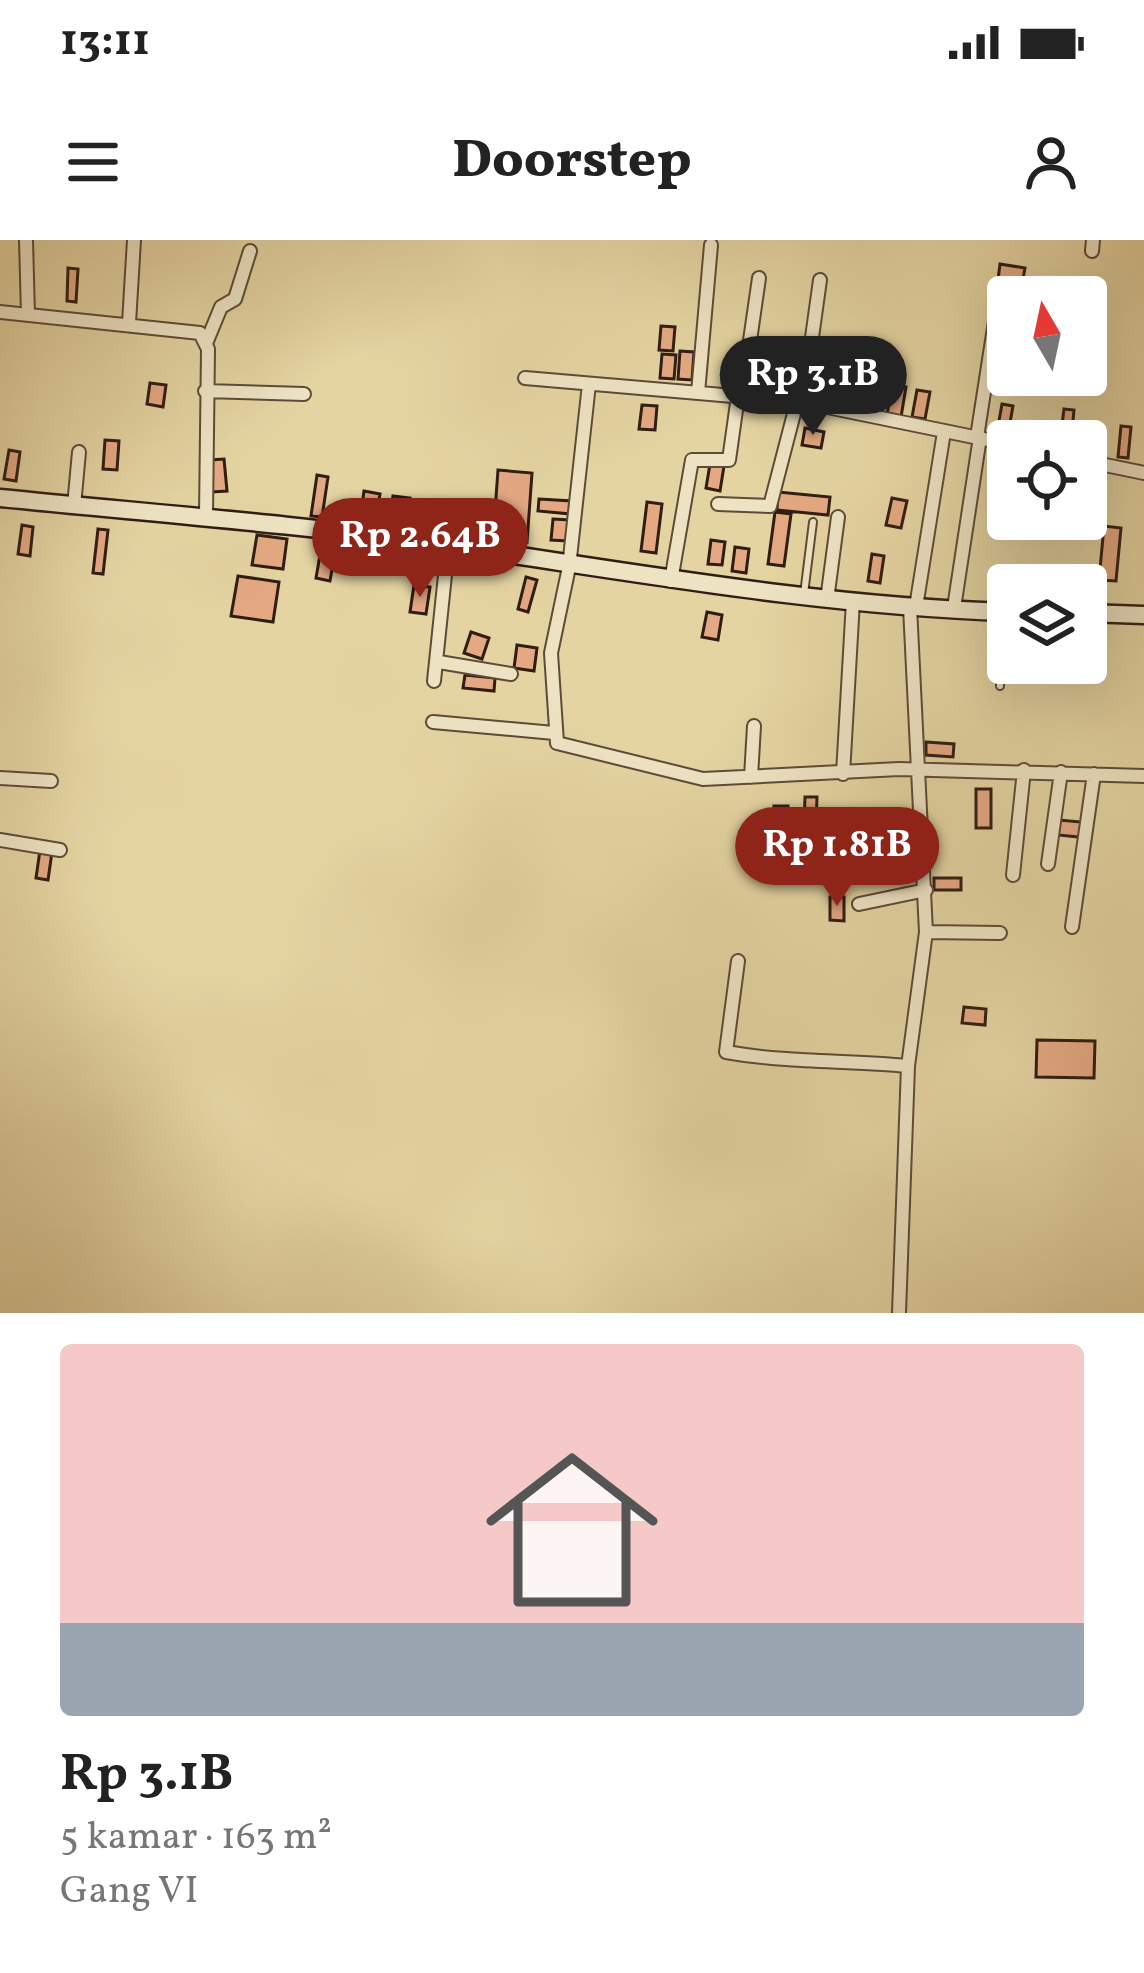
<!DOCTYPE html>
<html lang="id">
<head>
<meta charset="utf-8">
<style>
  :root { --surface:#fff; --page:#f6f6f6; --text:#222; --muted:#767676; --accent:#8f2418 }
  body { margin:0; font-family:Vollkorn,serif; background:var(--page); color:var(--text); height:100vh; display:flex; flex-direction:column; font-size:45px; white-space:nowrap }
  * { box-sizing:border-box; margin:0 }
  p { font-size:39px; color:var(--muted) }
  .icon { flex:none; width:66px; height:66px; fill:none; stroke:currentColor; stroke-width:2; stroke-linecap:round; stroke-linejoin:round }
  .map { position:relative; height:1073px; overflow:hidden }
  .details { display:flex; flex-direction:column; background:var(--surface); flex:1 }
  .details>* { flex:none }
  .needle { width:78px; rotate:351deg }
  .controls { position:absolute; left:987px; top:36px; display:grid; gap:24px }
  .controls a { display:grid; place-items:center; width:120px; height:120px; border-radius:12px; background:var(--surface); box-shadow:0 12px 48px #0002; font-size:60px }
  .price { position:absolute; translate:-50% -102px; padding:0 27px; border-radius:42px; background:var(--accent); color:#fff; font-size:39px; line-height:78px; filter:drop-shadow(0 3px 6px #0008) }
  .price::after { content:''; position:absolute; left:50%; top:72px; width:36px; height:27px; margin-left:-18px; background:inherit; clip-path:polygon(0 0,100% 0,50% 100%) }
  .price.on { background:#222; color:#fff }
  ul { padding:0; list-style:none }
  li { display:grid; align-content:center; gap:24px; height:636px; padding:0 60px }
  li span { display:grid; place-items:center; height:372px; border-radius:12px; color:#555 }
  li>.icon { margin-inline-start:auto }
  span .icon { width:216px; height:216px; fill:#fffc; stroke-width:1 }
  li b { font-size:51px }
  .status { display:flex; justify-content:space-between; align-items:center; height:84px; padding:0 60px; background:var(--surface); direction:ltr }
  .status svg { height:33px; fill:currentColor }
  header { display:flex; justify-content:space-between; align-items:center; height:156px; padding:0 60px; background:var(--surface); font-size:54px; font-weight:800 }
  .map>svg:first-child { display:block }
</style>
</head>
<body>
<div class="status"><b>13:11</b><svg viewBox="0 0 49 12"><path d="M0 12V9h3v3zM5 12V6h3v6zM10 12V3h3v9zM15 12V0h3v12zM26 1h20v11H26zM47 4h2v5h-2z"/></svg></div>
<header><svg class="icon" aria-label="menu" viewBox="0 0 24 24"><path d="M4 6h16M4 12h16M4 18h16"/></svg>Doorstep<svg class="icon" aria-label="person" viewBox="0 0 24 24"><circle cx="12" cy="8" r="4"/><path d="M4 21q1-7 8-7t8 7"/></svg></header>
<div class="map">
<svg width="1144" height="1073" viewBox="0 0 1144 1073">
  <rect width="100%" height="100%" fill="#e4d4a2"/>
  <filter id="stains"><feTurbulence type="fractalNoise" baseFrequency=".00167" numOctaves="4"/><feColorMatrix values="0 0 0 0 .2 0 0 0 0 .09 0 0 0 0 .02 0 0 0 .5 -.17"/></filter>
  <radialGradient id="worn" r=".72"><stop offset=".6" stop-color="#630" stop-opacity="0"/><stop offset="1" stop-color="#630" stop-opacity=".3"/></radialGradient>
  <path fill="#e4a983" stroke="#301d13" stroke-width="3" d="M1000,24L1025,28L1022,44L998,40Z
    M68,28L78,29L76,62L67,61Z
    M661,86L675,87L673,111L659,110Z
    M680,111L694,112L692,140L678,139Z
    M662,114L676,115L674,139L660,138Z
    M150,143L166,145L163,167L147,164Z
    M892,144L906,147L901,177L887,175Z
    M917,150L930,152L925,179L912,177Z
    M1002,164L1013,166L1008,194L997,192Z
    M642,165L657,166L655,190L639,189Z
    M1064,169L1074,170L1071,201H1060Z
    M1121,186L1131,187L1128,218L1118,217Z
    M805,188L824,192L821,208L802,205Z
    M105,200L119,201L117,230L103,229Z
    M9,210L20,212L16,241L4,239Z
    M224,219L227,251L212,252L210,220Z
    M710,224L724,226L720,251L706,248Z
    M498,230L532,233L527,302L493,299Z
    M317,235L328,237L322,277L311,276Z
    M364,251L380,254L376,275L361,273Z
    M778,252L830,257L828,275L777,270Z
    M393,256L410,258L407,279L390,277Z
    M892,258L907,261L901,288L886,285Z
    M539,259L572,261L571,274L538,271Z
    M647,262L662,264L656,313L641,311Z
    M775,272L791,274L784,326L768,324Z
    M553,279L570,280L568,301L551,300Z
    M465,282L488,285L485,301L463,298Z
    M22,285L33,287L30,316L18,314Z
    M1104,286L1121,288L1116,341L1099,340Z
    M98,289L108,290L103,334L93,333Z
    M257,295L287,299L283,329L252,325Z
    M711,300L725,302L722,325L708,324Z
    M735,307L749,309L746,333L732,331Z
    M872,314L884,316L880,343L868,341Z
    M320,315L334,318L330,341L316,338Z
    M238,336L279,342L273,382L231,376Z
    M526,337L537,340L528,372L518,369Z
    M414,345L430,347L426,374L410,372Z
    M707,372L722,375L718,400L702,397Z
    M471,392L489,398L482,419L464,413Z
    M517,405L537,408L534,431L514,428Z
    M465,435L495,438L494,451L463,448Z
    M926,502L954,504L953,517L926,515Z
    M976,549H991V588H976Z
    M805,557H817L816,587L804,586Z
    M774,566H788L787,595H773Z
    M1059,580L1081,582L1079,597L1058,595Z
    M40,610L52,612L48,640L36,638Z
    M934,638H961V650H934Z
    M830,657H844V681L830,680Z
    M964,767L986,769L985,785L962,783Z
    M1037,800L1095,801L1094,838L1036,837Z"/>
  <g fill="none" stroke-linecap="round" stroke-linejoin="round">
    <defs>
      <path id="lane" d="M804,354L813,282
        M1000,446L1002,377"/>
      <path id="street" d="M26,0L28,75
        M1092,11L1093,0
        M0,72L200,93L208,109L206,276
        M129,83L134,0
        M207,101L221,67L235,59L250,11
        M525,138L803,162L1008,204
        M589,144L569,327L551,413L557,503L703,539L899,529L1144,536
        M205,151L304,154
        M698,153L711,5
        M742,156L759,38
        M803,162L820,40
        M977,197L996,75
        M1086,221L1144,233
        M718,264L770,266L797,162
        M74,266L79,212
        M671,341L692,220H729L738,156
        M827,360L838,277
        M916,367L944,192
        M954,368L980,197
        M439,422L511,434
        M434,441L448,306
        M433,482L554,493
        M843,534L853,361
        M751,537L754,486
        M0,538L51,541
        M0,600L60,610
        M1048,624L1061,532
        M1013,635L1024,530
        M859,664L926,650
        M1072,687L1094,534
        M926,692L1000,693
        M738,721L726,812C788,823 844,820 908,826
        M899,1073L908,826L926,692L910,367"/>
      <path id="secondary" d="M0,258C149,273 297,284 446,305C633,332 818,366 1008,372
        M1086,373L1144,375"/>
    </defs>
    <use href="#lane" stroke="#5d4b37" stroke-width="10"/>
    <use href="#street" stroke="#5d4b37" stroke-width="16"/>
    <use href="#secondary" stroke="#301d13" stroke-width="21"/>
    <use href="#lane" stroke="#ede3c3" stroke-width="6"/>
    <use href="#street" stroke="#ede3c3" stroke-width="12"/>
    <use href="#secondary" stroke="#ede3c3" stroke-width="16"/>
  </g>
  <rect width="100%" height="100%" filter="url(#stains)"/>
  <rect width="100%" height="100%" fill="url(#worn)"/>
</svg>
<div class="controls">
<a><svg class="needle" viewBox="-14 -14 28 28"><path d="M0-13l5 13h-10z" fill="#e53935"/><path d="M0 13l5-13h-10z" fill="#767676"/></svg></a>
<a><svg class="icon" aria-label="locate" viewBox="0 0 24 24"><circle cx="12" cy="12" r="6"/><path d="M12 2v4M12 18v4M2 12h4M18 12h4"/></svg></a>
<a><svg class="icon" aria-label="layers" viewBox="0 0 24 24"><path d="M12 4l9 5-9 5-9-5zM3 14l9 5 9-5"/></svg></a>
</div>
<b class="price on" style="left:813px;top:198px">Rp 3.1B</b>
<b class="price" style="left:420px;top:360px">Rp 2.64B</b>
<b class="price" style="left:837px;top:669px">Rp 1.81B</b>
</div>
<section class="details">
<ul>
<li><span style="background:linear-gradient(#f6c9c9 75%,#9aa5b1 0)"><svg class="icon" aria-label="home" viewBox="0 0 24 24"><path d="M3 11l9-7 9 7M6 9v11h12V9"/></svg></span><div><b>Rp 3.1B</b><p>5 kamar · 163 m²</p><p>Gang VI</p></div></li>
</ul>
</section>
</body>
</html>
